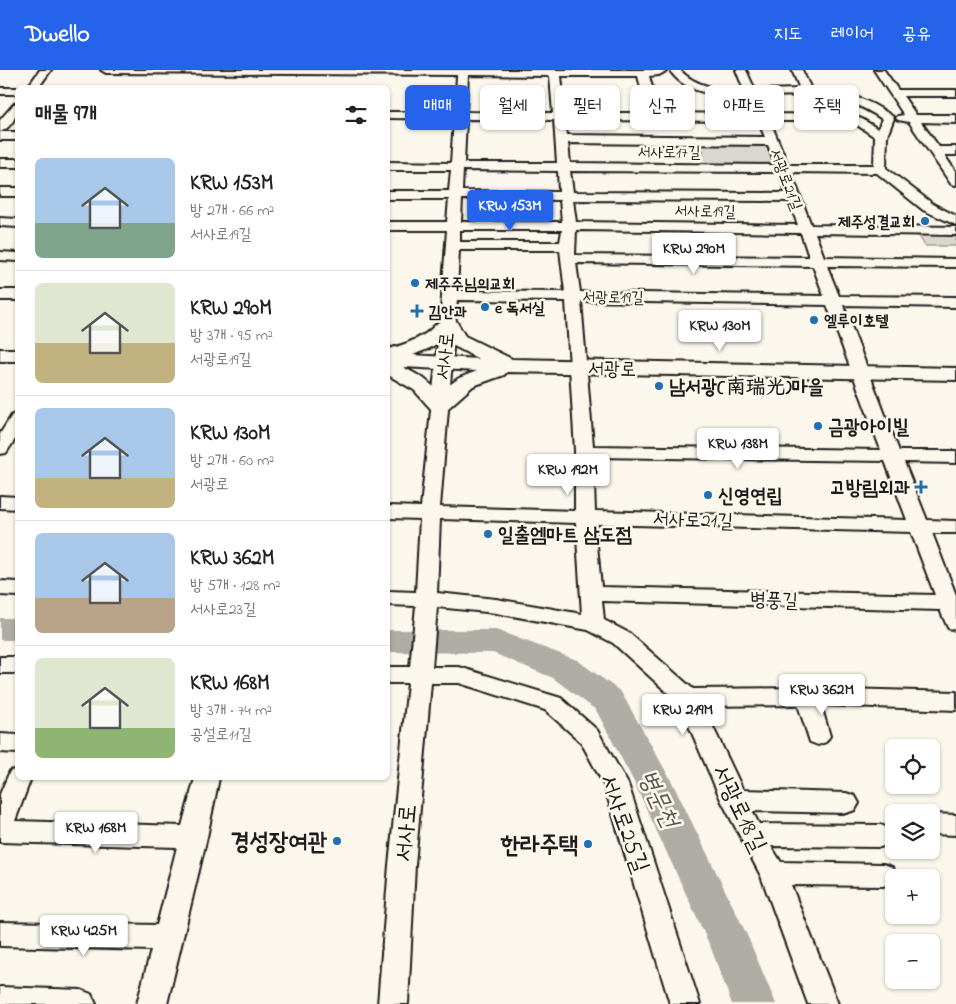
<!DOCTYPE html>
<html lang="ko">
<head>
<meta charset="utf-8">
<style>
  :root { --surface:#fff; --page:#f6f6f6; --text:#202124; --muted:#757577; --line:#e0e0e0; --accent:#2563eb }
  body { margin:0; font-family:"Indie Flower","LXGW WenKai TC","Poor Story",sans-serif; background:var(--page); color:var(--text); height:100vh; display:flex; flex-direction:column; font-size:19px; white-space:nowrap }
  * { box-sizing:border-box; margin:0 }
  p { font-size:16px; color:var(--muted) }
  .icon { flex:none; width:28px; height:28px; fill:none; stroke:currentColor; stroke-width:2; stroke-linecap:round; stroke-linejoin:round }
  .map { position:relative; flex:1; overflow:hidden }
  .details { position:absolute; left:15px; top:15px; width:375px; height:695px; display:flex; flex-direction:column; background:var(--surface); border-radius:8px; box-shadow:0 1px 4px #0004 }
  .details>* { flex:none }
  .banner { position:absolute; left:405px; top:15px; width:475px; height:45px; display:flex; gap:10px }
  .buttons { position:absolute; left:885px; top:669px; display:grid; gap:10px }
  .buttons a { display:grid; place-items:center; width:55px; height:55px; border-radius:8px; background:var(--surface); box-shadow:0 1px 4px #0004; font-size:25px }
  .price { position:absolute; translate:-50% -42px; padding:0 11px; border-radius:5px; background:#fff; color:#222; font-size:16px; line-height:32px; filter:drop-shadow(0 1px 2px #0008) }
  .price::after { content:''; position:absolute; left:50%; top:30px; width:15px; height:11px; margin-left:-8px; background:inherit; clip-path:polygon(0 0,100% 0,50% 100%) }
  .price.active { background:var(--accent); color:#fff }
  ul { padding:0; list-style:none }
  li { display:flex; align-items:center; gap:15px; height:125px; padding:0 20px }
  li+li { border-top:1px solid var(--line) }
  li span { display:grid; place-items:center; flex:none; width:140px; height:100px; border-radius:8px; color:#555 }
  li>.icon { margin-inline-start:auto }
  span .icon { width:60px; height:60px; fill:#fffc; stroke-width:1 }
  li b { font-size:21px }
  h2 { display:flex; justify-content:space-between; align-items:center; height:60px; padding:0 20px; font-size:21px }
  .tag { padding:0 18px; border-radius:8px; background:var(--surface); box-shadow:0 1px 4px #0004; font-size:18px; line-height:45px }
  .tag.active { background:var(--accent); color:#fff }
  header { display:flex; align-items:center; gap:30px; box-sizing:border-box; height:70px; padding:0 25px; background:var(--accent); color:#fff }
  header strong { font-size:24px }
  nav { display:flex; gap:28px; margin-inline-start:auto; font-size:18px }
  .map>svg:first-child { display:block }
</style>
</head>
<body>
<header>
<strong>Dwello</strong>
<nav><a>지도</a><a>레이어</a><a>공유</a></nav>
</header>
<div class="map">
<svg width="956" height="934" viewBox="0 0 956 934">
  <rect width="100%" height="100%" fill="#fbf7ec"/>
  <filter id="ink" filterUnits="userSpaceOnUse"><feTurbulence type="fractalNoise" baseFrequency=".02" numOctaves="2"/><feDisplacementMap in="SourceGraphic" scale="10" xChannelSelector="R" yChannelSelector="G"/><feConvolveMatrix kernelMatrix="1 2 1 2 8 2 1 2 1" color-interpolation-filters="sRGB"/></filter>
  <g filter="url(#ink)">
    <path fill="#dad7ce" stroke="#7b7a75" d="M699,73L766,74L773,95L702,94L699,81H704Z
      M917,163H956V176H925Z"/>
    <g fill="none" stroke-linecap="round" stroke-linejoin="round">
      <path fill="#afaca5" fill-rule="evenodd" d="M0,548H18V570H0Z
        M388,560H496L577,590L621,622L672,712L747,865L776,934H732L711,878L634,712L596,640L553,608L493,583L388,582Z"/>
      <defs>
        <path id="minor" d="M40,0H51L38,18H27Z
          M101,0H668L659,5L649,6L659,43L755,44L747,26C720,26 688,25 671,2L672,0H680C697,18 720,19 744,20L736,0H746L755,20H758L800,19L792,0H802L811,19C841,20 867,28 892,46L894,48L887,66L886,98L933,134L956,146V155L923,140L877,103L791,102L811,155L956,157V165L815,163L824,187L956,189V197L827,196L839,226L956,227V237L843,235L899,381H956V393L904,392L927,450L956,451V463H932L956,525V560L948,558L940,540L602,531L604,550L629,563L693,619L807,618L956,622V640L821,635L830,666L826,672L818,675L810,672L798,635L703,636L743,720L846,723L855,726L859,733L855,740L846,743L752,741L759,754L881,755L890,759L894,766L890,773L881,777L771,776L781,792L883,794L892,797L896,805L892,813L883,816L791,815L838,934H808L761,806L721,730L679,633L613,573L588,560L496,543L437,537L432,597H459L561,628L597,660L628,714L700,934H670L604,715L581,672L545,640L459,613H431L415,795L408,934H378L389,795L408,613H388V597H410L416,536L388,535V521L416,522L420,449L388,448V436L421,437L440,253L447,160H388V152H447L449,129H388V121H449L451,100H388V92L451,93L454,49L388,48V42H455L457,5L106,3ZM468,5L550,6L553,43L466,42ZM561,6H638L647,43H565ZM814,25C840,28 860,34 882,49L878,59L862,49L848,45L767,44L758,26ZM466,49L554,50L557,93H464ZM565,50L758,51L765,67L567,65ZM770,51H847L854,53L875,67L874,95H788ZM568,73L768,75L776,95L570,93ZM463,100L558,101L559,122L462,121ZM570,101L779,102L786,123L573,122ZM462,129L560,130L562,152H461ZM573,130L789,131L798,155L576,152ZM460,160H562L560,172H460ZM576,160L801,163L809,187L575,185ZM459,180H560L565,222L457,221ZM576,193L813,196L824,226L580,222ZM457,230L566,231L575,381V441L440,437ZM581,231L827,235L881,380L593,376ZM593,387L885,391L907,450L595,441ZM440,449L576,453L582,544L496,529L437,523ZM595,454L911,462L935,525L601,517Z
          M874,0H884L898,20H956V26H903L916,45H956V53L921,52L939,77H956V85H944L956,102V115L951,114L909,52L898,50L896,48L898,46L904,45Z
          M0,18H18V24H0Z
          M18,33C18,44 12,58 0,62V50L14,34Z
          M0,62H18V70H0Z
          M0,89H18V97H0Z
          M0,118H18V126H0Z
          M0,148L18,149V157L0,156Z
          M0,182L18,183V191L0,190Z
          M0,220H18V230H0Z
          M18,344V365L6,383L0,384V364L12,345Z
          M0,426L18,427V439L0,438Z
          M0,511L18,512V526L0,525Z
          M0,587H18V603H0Z
          M0,664L18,665V683L0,682Z
          M18,699V708H31L15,751L182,756L195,708H219L207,767L167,934H137L151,880L0,876V852L157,855L177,777L0,772V724L10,701Z
          M931,744L956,745V765L931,764Z
          M0,917L81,920L91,924L96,934H0Z"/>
        <path id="major" d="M448,247L455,249L465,266L512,289L956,298V310L507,302L504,305L473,316L447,339L439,341L431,339L414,320L388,305V279C401,276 414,271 425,264C434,258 438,250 448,247ZM446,268L450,274L479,289L413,285L430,278ZM403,297L477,301L459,308L440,322L423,308Z
          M0,279H18V291H0Z"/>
      </defs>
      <use href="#minor" stroke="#1c1c1c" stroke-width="4"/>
      <use href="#major" stroke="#1c1c1c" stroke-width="4"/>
      <use href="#minor" fill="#fbf7ec" fill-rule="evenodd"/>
      <use href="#major" fill="#fbf7ec" fill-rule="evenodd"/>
    </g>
  </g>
  <g fill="#1f6fb2" stroke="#fbf7ec" stroke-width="2">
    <circle cx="925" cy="151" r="5"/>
    <circle cx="415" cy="213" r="5"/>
    <circle cx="485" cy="237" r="5"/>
    <path d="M414.5 233.5h5v5h5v5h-5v5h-5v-5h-5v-5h5z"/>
    <circle cx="814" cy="250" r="5"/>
    <circle cx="659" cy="316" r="5"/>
    <circle cx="818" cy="356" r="5"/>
    <path d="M918.5 409.5h5v5h5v5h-5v5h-5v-5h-5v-5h5z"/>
    <circle cx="708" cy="425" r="5"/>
    <circle cx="488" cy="464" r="5"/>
    <circle cx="337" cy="771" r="5"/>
    <circle cx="588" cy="774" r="5"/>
  </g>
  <g text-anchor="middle" stroke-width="5" stroke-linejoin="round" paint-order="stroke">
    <g font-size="16" fill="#1c1c1c" stroke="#fbf7ec">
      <text x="669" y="87">서사로17길</text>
      <text transform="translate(787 109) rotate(69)" y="6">서광로21길</text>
      <text transform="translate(705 140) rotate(1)" y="6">서사로19길</text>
      <text transform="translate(613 226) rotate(1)" y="6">서광로19길</text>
    </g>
    <g font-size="16" font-weight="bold" fill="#1c1c1c" stroke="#fbf7ec" text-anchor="start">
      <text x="915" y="157" text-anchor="end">제주성결교회</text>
      <text x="425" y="219">제주주님의교회</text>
      <text x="495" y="243">e 독서실</text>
      <text x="428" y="247">김안과</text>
      <text x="824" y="256">엘루이호텔</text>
    </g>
    <g font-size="20" fill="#1c1c1c" stroke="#fbf7ec">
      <text transform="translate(444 286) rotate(-84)" y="7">서사로</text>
      <text transform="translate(612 298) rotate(1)" y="7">서광로</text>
      <text transform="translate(693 449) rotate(2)" y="7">서사로21길</text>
      <text transform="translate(774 529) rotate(2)" y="7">병풍길</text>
    </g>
    <g font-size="20" font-weight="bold" fill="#1c1c1c" stroke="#fbf7ec" text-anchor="start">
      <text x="669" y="323">남서광(南瑞光)마을</text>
      <text x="828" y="363">금광아이빌</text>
      <text x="910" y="424" text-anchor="end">고방림외과</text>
      <text x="718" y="432">신영연립</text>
      <text x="498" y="471">일출엠마트 삼도점</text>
    </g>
    <g font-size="24" fill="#1c1c1c" stroke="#fbf7ec">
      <text transform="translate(740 738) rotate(64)" y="8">서광로18길</text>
      <text transform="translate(625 753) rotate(70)" y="8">서사로25길</text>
      <text transform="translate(405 763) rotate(-85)" y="8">서사로</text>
    </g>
    <g font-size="24" font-weight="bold" fill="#1c1c1c" stroke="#fbf7ec" text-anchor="end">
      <text x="327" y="779">경성장여관</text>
      <text x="578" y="782">한라주택</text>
    </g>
    <g font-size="25" font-style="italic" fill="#575653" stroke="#fbf7ec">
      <text transform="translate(660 728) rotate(64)" y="9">병문천</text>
    </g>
  </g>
</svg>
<div class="buttons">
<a><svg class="icon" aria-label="locate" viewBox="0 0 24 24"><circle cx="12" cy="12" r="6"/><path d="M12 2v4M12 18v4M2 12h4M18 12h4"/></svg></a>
<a><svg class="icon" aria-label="layers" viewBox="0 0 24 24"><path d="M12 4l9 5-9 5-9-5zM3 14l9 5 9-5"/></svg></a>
<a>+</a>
<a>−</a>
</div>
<b class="price active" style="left:510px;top:162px">KRW 153M</b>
<b class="price" style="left:694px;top:205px">KRW 290M</b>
<b class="price" style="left:720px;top:282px">KRW 130M</b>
<b class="price" style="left:738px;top:400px">KRW 138M</b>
<b class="price" style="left:568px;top:426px">KRW 192M</b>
<b class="price" style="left:822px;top:646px">KRW 362M</b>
<b class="price" style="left:683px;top:666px">KRW 219M</b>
<b class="price" style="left:96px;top:784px">KRW 168M</b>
<b class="price" style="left:84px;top:887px">KRW 425M</b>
<div class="banner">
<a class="tag active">매매</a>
<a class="tag">월세</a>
<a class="tag">필터</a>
<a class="tag">신규</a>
<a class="tag">아파트</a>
<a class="tag">주택</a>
</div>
<section class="details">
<h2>매물 9개<svg class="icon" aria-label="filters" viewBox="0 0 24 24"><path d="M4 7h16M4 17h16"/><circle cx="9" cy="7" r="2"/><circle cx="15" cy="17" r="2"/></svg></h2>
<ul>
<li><span style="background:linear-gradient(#a9c7e8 65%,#7fa58c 0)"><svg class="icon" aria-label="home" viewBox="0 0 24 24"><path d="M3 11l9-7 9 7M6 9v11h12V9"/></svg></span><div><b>KRW 153M</b><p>방 2개 · 66 m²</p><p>서사로19길</p></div></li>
<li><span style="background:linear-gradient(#dfe7d0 60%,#c2b280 0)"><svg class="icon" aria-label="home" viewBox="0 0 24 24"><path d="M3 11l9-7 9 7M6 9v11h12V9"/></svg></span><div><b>KRW 290M</b><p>방 3개 · 95 m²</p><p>서광로19길</p></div></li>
<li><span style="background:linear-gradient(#a9c7e8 70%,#c2b280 0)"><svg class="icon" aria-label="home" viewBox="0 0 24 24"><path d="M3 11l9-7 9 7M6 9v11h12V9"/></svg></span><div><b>KRW 130M</b><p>방 2개 · 60 m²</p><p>서광로</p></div></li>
<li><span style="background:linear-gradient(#a9c7e8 65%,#b9a48a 0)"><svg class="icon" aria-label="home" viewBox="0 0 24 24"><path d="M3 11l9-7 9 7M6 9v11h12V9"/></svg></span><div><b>KRW 362M</b><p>방 5개 · 128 m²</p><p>서사로23길</p></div></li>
<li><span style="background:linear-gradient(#dfe7d0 70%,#8fb573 0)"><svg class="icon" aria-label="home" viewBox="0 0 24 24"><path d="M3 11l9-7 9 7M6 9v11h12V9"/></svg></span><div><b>KRW 168M</b><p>방 3개 · 74 m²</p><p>공설로11길</p></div></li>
</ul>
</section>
</div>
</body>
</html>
